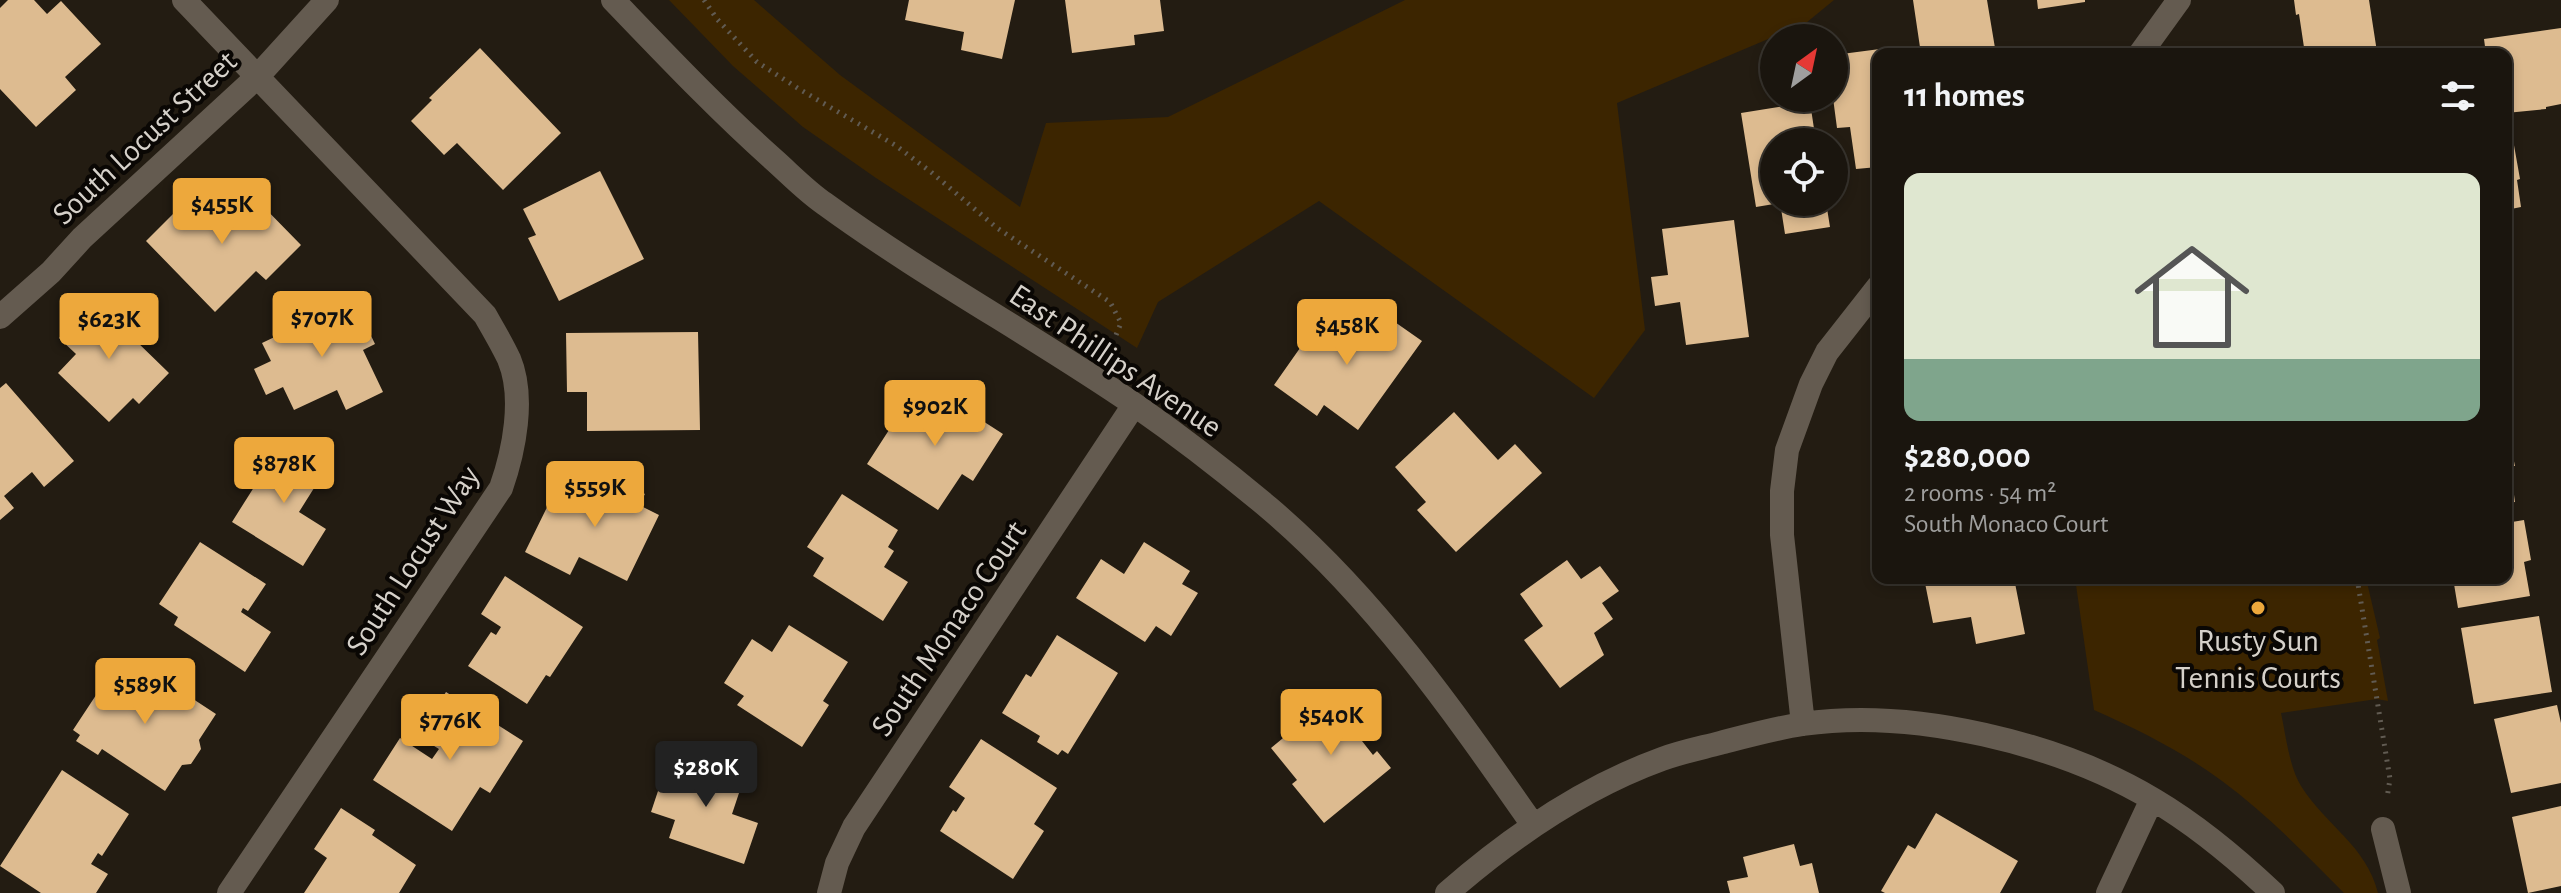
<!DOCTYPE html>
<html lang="en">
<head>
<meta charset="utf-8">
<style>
  :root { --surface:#1a150e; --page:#27221c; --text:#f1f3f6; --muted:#9f9f9e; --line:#38342e; --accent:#eda83c }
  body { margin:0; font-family:"Alegreya Sans",sans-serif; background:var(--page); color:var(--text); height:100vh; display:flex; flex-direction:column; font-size:30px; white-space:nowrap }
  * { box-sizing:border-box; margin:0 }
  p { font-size:26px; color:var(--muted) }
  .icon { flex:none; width:44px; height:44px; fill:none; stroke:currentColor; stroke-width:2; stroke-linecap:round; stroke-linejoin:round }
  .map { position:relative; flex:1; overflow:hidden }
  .panel { position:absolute; left:1872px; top:48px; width:640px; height:536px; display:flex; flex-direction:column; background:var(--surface); border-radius:16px; box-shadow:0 4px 12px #0003,0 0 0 2px var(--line) }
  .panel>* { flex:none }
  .needle { width:52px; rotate:33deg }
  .buttons { position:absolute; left:1760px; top:24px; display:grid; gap:16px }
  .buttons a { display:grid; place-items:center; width:88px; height:88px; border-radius:50%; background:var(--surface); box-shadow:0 4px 12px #0003,0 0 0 2px var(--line); font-size:40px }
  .price { position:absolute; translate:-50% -68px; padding:0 18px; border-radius:8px; background:var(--accent); color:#111; font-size:26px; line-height:52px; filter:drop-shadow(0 2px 4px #0008) }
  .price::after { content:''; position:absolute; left:50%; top:48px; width:24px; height:18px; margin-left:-12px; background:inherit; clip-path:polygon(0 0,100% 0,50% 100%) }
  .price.on { background:#222; color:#fff }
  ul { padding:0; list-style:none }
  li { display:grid; align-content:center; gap:16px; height:424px; padding:0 32px }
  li+li { border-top:2px solid var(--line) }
  li span { display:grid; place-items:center; height:248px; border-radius:16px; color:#555 }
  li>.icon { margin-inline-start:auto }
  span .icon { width:144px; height:144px; fill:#fffc; stroke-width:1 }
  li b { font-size:34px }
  h2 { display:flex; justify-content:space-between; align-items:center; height:96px; padding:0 32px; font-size:34px }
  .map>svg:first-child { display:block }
</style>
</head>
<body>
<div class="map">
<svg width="2561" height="893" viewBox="0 0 2561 893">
  <rect width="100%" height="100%" fill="#231c12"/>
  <path fill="#3c2500" d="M669,0H754L840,75L1020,207L1046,123L1168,117L1405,0H1834L1806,23L1617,103L1645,330L1594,398L1319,201L1158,302L1137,348L876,178L803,127L733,66Z
    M2075,578H2366L2380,638L2377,640L2388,701L2377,699L2281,713C2286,736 2289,766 2301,786C2326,826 2366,845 2378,893H2344C2305,854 2267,814 2222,781C2183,752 2139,730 2094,710Z"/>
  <path fill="#ddbb90" d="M8,0H34L47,14L61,1L101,44L65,77L76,90L36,127L0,89V8Z
    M909,0H1015L1002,59L961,50L964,32L905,20Z
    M1065,0H1160L1164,31L1134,35L1135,45L1072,53Z
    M1913,0H1987L1996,54H1921Z
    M2037,0H2085V2L2038,9Z
    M2294,0H2369L2377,52L2372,54H2305L2299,14L2296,15Z
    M2561,28V104L2546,107V109L2506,113V54H2486L2484,39Z
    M1903,46L1904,54H1878V167L1856,169L1850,127L1837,128L1833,98L1834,55Z
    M480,48L561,133L503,190L457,143L444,155L411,121L432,100L429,98Z
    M1810,102L1816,142H1774V204L1756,207L1741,113Z
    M2512,134L2520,179L2517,180L2521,207L2506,210V136Z
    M600,171L644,259L559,301L528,238L536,235L523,209Z
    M199,188L231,220L254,197L301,245L266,280L256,271L215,312L146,241Z
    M1780,202H1826L1830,227L1785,234Z
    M1734,220L1749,337L1686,345L1680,302L1655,306L1651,277L1668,275L1662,229Z
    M99,296L137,334L133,338L169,373L139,404L133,398L109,422L58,373L76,354L59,338Z
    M352,296L375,344L363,350L383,392L346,410L337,390L294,410L283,387L266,395L254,369L271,361L262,343L308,321V317Z
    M1326,311L1364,338L1382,313L1422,341L1358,430L1324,405L1317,416L1274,385Z
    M698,332L700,430L587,431V392H567L566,333Z
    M6,383L74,461L44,487L32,472L4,496L14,508L0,520V388Z
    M927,385L1003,434L973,481L962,474L938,510L867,464L898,416L904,420Z
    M1454,412L1498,460L1515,444L1542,473L1456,552L1417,510L1426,502L1395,467Z
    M2506,424L2515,466H2510L2515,502L2506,503Z
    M283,441L326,469L299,512L326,529L303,566L232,522Z
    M595,469L645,494L639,505L659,515L627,581L579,557L570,575L525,552L554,493L583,508L587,500L581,497Z
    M842,494L898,530L888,547L894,551L884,567L908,582L883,621L813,576L824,558L807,547Z
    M2524,520L2531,560L2524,562L2530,596L2458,608L2453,578H2506V523Z
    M200,542L266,584L248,611L243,608L241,612L271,632L245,672L174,625L178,617L159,604Z
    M1144,542L1190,571L1182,584L1198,593L1171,636L1156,626L1145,642L1076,598L1101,559L1124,574Z
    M1567,560L1581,579L1600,566L1619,591L1602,603L1613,619L1594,633L1604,655L1560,688L1524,640L1543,626L1520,594Z
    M505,576L583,627L550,677L546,675L527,704L468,666L491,632L496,635L501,627L481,614Z
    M1924,578H2014L2025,634L1976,644L1971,617L1933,623Z
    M2539,616L2552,692L2474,704L2461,628Z
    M789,625L848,662L823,701L829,705L802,747L737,705L744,696L724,683L752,639L772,652Z
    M1057,635L1118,673L1068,754L1062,750L1058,755L1037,742L1040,736L1002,713L1026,674L1031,677Z
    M126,666L156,686L161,678L216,714L199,740L201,749L191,764L182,765L165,791L102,749L98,755L76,741L80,735L73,730L104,683L112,688Z
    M1340,691L1373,731L1362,741L1373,755L1377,751L1391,768L1324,823L1292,784L1297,780L1271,748Z
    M446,692L523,741L490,793L480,787L452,831L373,780L400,738L432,759L439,749L418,736Z
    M2557,705L2561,723V783L2511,793L2494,719Z
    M981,739L1057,788L1034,824L1044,831L1013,879L940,831L953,810L956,812L965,798L949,787Z
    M693,757L745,775L732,814L758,823L744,864L669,838L675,820L651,812L667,764L688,771Z
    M62,770L129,814L102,856L98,853L91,864L108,874L96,893H41L0,866Z
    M2561,806V886L2528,893L2512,817Z
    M341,808L375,830L372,835L416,865L399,893H304L327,858L314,849Z
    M1936,813L2018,861L2000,893H1885L1881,891L1908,845L1915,849Z
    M1794,844L1800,866L1812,863L1819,893H1730L1727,881L1748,877L1743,857Z"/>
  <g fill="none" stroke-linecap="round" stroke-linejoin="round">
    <path stroke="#615b52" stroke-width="5" stroke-dasharray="2 6" stroke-linecap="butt" d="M704,0L717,19L757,62L799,89L895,145L931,172L997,228L1110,302L1121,323L1116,335
      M2357,578L2390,779L2387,798"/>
    <path stroke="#645b50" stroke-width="24" d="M184,0L485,315C493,329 502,344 509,359C525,397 514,451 501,488L229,893
      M613,0C665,54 717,109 773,159C790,174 806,191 825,204C925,277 1033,335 1135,405C1181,437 1226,472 1269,508C1375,598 1454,712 1533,825
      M2140,54L2179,0
      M0,317L51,272L82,238L258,76L327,0
      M1803,724L1782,535V491L1787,450L1811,384L1827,352L1878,287
      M2383,829L2399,893
      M829,893L837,863L854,827L1134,405
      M1447,893C1510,838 1582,788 1662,759C1681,752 1701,748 1720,743C1747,736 1776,728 1803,724C1913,708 2059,743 2154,800C2198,826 2236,858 2273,893
      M2108,893L2152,799"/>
  </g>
  <circle fill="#eda83c" stroke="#0a0704" stroke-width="3" cx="2258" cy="608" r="8"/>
  <g text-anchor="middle" stroke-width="8" stroke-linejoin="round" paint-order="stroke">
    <g font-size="32" fill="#d6d1ca" stroke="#0a0704">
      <text transform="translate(144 137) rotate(-43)" y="11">South Locust Street</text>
      <text transform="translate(1116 360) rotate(34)" y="11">East Phillips Avenue</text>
      <text transform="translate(412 560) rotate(-57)" y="11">South Locust Way</text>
      <text transform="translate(948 628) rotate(-56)" y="11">South Monaco Court</text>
    </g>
    <g font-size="32" fill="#d6d1ca" stroke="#0a0704">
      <text x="2258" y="651">Rusty Sun<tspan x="2258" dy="37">Tennis Courts</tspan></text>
    </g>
  </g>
</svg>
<div class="buttons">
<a><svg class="needle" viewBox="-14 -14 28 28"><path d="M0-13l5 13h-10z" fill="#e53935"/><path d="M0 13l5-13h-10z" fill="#9f9f9e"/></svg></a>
<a><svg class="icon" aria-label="locate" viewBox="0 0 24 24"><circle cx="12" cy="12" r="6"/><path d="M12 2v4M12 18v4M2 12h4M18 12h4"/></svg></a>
</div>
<b class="price" style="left:222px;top:246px">$455K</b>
<b class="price" style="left:322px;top:359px">$707K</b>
<b class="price" style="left:109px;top:361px">$623K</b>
<b class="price" style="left:1347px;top:367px">$458K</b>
<b class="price" style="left:935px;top:448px">$902K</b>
<b class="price" style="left:284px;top:505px">$878K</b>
<b class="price" style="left:595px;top:529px">$559K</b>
<b class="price" style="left:145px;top:726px">$589K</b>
<b class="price" style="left:1331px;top:757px">$540K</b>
<b class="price" style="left:450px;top:762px">$776K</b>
<b class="price on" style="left:706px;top:809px">$280K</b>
<section class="panel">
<h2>11 homes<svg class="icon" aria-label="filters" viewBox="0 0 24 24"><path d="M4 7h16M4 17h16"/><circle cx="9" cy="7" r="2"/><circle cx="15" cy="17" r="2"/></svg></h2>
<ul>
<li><span style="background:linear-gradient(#dfe7d0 75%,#7fa58c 0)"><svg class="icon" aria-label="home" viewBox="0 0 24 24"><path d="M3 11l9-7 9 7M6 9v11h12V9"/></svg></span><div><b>$280,000</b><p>2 rooms · 54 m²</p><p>South Monaco Court</p></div></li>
</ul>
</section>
</div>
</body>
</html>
